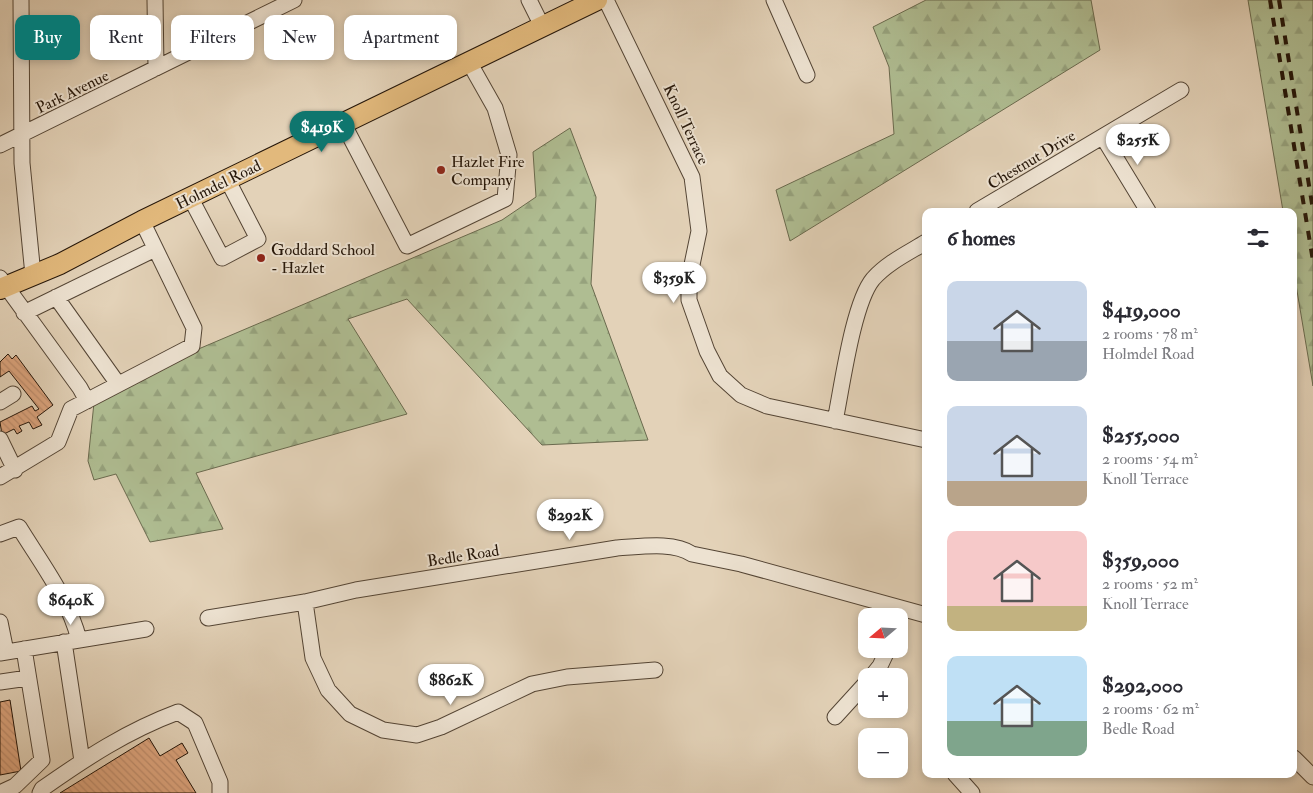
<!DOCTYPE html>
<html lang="en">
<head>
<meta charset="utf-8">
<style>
  :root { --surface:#fff; --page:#f7f7f7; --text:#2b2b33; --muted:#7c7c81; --accent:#0f766e }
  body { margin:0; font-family:"IM FELL Double Pica",serif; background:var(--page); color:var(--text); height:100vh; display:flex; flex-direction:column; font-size:19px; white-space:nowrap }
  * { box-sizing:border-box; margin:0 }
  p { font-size:16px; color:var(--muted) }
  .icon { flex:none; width:28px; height:28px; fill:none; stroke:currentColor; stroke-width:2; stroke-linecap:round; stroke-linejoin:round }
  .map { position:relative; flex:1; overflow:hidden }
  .details { position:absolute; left:922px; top:208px; width:375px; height:570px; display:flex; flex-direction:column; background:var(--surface); border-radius:10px; box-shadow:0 2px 8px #0003 }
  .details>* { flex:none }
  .guide { position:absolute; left:15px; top:15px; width:475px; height:45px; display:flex; gap:10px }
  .needle { width:32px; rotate:251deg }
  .tools { position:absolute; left:858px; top:608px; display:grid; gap:10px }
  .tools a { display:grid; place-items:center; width:50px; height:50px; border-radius:10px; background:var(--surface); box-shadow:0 2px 8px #0003; font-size:25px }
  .price { position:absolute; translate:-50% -42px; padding:0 11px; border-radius:18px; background:#fff; color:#222; font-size:16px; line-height:32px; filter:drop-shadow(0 1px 2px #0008) }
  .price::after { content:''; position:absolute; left:50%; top:30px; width:15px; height:11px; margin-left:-8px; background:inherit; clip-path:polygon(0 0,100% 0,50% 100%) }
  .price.current { background:var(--accent); color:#fff }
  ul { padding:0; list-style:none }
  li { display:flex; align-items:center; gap:15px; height:125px; padding:0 25px }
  li span { display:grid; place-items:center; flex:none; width:140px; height:100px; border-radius:10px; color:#555 }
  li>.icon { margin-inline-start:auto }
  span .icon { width:60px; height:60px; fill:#fffc; stroke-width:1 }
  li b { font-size:21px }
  h2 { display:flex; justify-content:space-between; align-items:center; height:60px; padding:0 25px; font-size:21px }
  .tag { padding:0 18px; border-radius:10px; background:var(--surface); box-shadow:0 2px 8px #0003; font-size:18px; line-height:45px }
  .tag.current { background:var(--accent); color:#fff }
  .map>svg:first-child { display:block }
</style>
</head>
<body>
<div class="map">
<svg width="1313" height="793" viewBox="0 0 1313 793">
  <defs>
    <pattern id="forest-firs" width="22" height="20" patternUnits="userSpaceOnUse" patternTransform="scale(1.25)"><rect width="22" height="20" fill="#afbd92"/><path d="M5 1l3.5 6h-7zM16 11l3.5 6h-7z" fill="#96a27d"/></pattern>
    <pattern id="building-back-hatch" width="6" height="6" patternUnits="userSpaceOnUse" patternTransform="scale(1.25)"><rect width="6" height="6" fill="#dca47d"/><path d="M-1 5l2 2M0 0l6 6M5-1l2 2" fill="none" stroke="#bd8c6b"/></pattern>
  </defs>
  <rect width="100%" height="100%" fill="#e3d2b8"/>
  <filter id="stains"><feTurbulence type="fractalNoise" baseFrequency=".004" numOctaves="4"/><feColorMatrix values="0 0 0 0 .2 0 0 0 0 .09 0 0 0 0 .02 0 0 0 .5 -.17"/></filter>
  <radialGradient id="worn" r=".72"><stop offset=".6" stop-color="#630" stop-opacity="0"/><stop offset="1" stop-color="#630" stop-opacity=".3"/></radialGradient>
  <path fill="url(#forest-firs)" stroke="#6a6a4e" d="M926,0H1091L1100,50L790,241L776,190L894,134L889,67L873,27Z
    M1248,0H1313V386L1294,273V211H1283Z
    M570,128L596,197L591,284L648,440L542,445L407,299L348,319L407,414L196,473L223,529L150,542L116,474L94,480L88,461L95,393L502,220L536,197L533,152Z"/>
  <path fill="url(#building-back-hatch)" stroke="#251609" d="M8,354L12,359L16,355L53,405L37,417L42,425L33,429L29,422L19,426L22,431L17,434L14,429L2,435L0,422L32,406L35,411L39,409L9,371L0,377V362Z
    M10,700L21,771L0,775V702Z
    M149,738L160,756L182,743L188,753L176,760L196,793H60Z"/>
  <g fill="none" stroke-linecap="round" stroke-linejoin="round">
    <defs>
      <path id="minor" d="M21,0L22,163L33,275
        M155,0L156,68
        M529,0L542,26
        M606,0L692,177L699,231L689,279V300L707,351L720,376L741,395L767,406L926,440
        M774,0L807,75
        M343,123L407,246L505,199L509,155L495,108L469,62
        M1103,137L1148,211
        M0,145L294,0
        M190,197L222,258L258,239L227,179
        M977,211L1181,90
        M0,278L80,388L87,401
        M56,297L118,384
        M24,313L155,249
        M0,402L13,394
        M835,421C842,387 853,303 873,279C887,263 908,253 926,242
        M0,439L15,470
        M0,477L58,442L71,409L192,346L194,328L142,221
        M0,534L19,527C41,563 69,599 79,640
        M305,602L313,658L328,690L350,714L383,730L417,735L441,727L532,684L567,677L655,670
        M208,618L305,602L356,590L617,548C639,547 673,541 692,554L741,564L926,615
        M0,622L6,652
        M64,642L82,761
        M0,653L146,629
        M872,676L880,666L888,649
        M0,682L28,678
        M835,717L866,683
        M1294,758L1313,777
        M955,774L972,793
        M0,793L15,786L42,760L24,649
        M40,793L42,789C86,758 127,731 178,712L195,723L220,782V793"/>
      <path id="major" d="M0,289L60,264L142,221L597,0"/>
    </defs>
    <use href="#minor" stroke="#544535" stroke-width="17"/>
    <use href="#major" stroke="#251609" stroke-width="22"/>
    <use href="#minor" stroke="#ede2d1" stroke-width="15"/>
    <use href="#major" stroke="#e2b97c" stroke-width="20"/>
    <path stroke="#251609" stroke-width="4" stroke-dasharray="9 9" stroke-linecap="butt" d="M1270,0L1313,261
      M1279,0L1313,210"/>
  </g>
  <g fill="#8f2418" stroke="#ede2d1" stroke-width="2">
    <circle cx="441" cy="170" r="5"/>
    <circle cx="261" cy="258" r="5"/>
  </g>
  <g text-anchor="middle" stroke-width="4" stroke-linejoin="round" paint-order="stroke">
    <g font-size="16" fill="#251609" stroke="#ede2d1">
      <text transform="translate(72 91) rotate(-26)" y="6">Park Avenue</text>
      <text transform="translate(687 124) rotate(65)" y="6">Knoll Terrace</text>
      <text transform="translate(1031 159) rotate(-31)" y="6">Chestnut Drive</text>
      <text transform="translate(218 184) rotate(-26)" y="6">Holmdel Road</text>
      <text transform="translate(463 555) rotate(-9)" y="6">Bedle Road</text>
    </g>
    <g font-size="16" fill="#251609" stroke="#ede2d1" text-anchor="start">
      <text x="451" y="167">Hazlet Fire<tspan x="451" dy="18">Company</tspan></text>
      <text x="271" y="255">Goddard School<tspan x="271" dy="18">- Hazlet</tspan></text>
    </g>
  </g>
  <rect width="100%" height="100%" filter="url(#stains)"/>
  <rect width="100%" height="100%" fill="url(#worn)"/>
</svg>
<div class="tools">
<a><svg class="needle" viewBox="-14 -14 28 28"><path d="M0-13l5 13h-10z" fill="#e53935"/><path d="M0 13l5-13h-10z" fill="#7c7c81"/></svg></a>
<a>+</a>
<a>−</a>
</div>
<b class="price current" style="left:322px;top:153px">$419K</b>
<b class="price" style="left:1138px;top:166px">$255K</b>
<b class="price" style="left:674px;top:304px">$359K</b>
<b class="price" style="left:570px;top:541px">$292K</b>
<b class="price" style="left:71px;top:626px">$640K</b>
<b class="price" style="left:451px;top:706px">$862K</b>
<div class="guide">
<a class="tag current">Buy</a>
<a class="tag">Rent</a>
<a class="tag">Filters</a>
<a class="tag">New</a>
<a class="tag">Apartment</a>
</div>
<section class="details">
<h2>6 homes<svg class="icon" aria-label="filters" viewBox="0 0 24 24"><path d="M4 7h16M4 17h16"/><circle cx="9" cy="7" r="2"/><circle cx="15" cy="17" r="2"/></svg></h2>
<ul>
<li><span style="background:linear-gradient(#c9d6e8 60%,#9aa5b1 0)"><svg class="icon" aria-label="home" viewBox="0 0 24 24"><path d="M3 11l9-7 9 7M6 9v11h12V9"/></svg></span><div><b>$419,000</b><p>2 rooms · 78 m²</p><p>Holmdel Road</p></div></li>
<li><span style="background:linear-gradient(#c9d6e8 75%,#b9a48a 0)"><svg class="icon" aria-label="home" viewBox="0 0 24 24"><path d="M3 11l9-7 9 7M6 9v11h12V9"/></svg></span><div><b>$255,000</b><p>2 rooms · 54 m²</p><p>Knoll Terrace</p></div></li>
<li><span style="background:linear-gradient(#f6c9c9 75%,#c2b280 0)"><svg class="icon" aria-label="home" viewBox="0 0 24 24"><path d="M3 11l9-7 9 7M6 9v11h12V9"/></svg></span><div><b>$359,000</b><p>2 rooms · 52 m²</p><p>Knoll Terrace</p></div></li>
<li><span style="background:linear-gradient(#bfe0f5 65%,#7fa58c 0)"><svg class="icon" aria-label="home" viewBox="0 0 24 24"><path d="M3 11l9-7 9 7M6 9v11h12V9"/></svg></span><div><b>$292,000</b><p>2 rooms · 62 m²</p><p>Bedle Road</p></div></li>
</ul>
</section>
</div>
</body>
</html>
